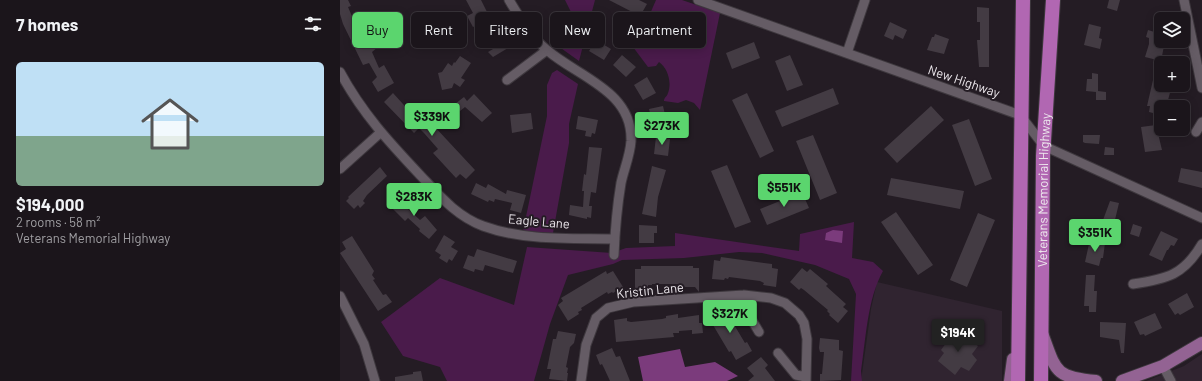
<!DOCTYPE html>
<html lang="en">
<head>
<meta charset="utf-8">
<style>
  :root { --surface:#1b151b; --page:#241e24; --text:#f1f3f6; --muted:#a09fa3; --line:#39343a; --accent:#5bd56e }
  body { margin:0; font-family:Barlow,sans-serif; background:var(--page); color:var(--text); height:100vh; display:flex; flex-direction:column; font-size:15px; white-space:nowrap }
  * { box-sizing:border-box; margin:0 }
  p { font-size:13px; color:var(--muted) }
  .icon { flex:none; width:22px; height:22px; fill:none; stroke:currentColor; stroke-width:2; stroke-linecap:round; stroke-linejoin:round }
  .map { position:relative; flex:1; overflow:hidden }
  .side { display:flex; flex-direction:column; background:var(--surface); width:340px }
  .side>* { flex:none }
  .guide { position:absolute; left:12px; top:12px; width:380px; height:36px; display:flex; gap:8px }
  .tools { position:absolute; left:814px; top:12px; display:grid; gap:8px }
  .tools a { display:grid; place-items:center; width:36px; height:36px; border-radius:6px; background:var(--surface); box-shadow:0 2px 10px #0003,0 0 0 1px var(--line); font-size:20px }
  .price { position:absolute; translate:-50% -34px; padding:0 9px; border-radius:4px; background:var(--accent); color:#111; font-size:13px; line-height:26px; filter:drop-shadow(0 1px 2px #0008) }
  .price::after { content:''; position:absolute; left:50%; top:24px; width:12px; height:9px; margin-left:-6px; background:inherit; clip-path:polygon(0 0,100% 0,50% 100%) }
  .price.active { background:#222; color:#fff }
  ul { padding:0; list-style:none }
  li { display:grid; align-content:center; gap:8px; height:212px; padding:0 16px }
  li+li { border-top:1px solid var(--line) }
  li span { display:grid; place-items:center; height:124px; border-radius:6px; color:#555 }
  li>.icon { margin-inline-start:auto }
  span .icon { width:72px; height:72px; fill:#fffc; stroke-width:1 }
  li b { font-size:17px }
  h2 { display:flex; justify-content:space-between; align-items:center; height:48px; padding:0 16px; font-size:17px }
  .tag { padding:0 14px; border-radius:6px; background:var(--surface); box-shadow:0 2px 10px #0003,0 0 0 1px var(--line); font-size:14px; line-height:36px }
  .tag.active { background:var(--accent); color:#111 }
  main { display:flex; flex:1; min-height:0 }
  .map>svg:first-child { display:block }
</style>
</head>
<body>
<main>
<section class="side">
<h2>7 homes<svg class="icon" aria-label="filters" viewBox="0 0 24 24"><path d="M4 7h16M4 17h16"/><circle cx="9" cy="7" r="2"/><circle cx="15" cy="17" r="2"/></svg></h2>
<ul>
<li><span style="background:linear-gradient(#bfe0f5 60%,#7fa58c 0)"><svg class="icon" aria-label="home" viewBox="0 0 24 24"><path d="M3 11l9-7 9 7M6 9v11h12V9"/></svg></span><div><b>$194,000</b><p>2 rooms · 58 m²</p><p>Veterans Memorial Highway</p></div></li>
</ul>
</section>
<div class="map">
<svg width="862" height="381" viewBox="0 0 862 381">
  <rect width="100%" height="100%" fill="#241c24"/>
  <path fill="#302430" d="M537,282L662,311V381H521L531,309Z
    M862,354V381H806L844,366Z"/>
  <path fill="#4a1b4b" d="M225,0H255L239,61L211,41L234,18Z
    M316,0H342L380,13L360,110L354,103L346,100L338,103L324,101C324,97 327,97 328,93C332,83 328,68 319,62L316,66L308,67L290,43L283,37L303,30Z
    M217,70L238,84L229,124V143L213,233L183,231L207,116V85L212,73Z
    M514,222L512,258L533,262L543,271C527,300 526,339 521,371L522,381H511L516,294L509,279L475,265L422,253L399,252L344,258L282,260L273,264L228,275L210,324L194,381H107L100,367L63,356L41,322L100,278L174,305L187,247L272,253L286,248L335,246V233L459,251L460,234Z"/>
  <path fill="#7b3b7c" d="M493,230L503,231L502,243L485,240L486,233Z
    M340,349L345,367L375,362L398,376L387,381H303L298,357Z"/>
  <path fill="#433b43" d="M0,0H8L11,6L8,7L14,21L17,23L20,22L23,29L20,31L25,42L28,44L35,40L38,47L32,52L39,68L44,65L54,83L38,92L32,82L37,77L29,63L23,65L3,24L0,14Z
    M126,0H141L150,18L148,19L168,48L153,57L148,52L153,49L137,25L133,27L127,16L133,13Z
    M269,0H299L307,4L300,16Z
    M769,0H780L777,11L767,8Z
    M637,7L649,8V67H639L637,40H640V22H637Z
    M550,22L567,30L563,39L555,35L553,40L544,36Z
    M749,24L761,27L759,38L762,39L760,49L744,45Z
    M808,30L821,34V41H825L821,61L805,57L809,44V38L806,37Z
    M595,34L609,39L604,54L587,50L592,37H594Z
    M256,40L271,49L264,60L249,51Z
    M414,42L420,58L392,69L386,53Z
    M282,55L296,67L286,77L273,65Z
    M450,55L463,85L447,91L435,61Z
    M120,56L131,63L121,78L125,80L120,87L114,83L112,88L102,90L98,73L102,72L108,63L112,66L114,62L115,63Z
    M752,73L758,74V91L766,92V100H756V92L746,91L747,79H752Z
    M307,77L316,93L303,100L294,85Z
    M813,80L821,82V85H832L827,104L823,103L821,107V115L809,112L810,106H807Z
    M493,88L499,104L442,127L435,111Z
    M53,93L72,114L84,107L90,113L89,115L96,123L94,126L135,170L126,179L120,174L116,178L93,153L98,149L84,133L79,128L74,133L44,102Z
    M407,93L434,151L420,158L392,100Z
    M134,94L152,113L142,122L125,107L120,111L115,104L124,97L127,101Z
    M323,106L327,123L313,126L309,109Z
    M591,106L604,120L557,163L544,149Z
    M191,113L193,129L172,133L170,115Z
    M238,116L258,120L255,134L252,133L251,137L245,136L246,131L236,129Z
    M629,119L652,179L635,186L612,125Z
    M816,125L822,150L805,152L801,127Z
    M473,135L497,193L480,200L456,141Z
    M743,135H760L759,144L745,143L743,142Z
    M316,137L330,139L328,156L314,154Z
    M249,147L262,148L256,193L251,192L249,206H252L251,218L247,217V219L229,215L230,205L243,207L244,191H242L244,174L246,175Z
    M765,147L774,148V155H764Z
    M387,165L411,222L395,228L371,171Z
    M312,166L326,170L318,197L316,217L302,214Z
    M40,167L47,176L27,195L23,201L25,203L20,208L18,205L14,209L6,201L9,198L8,197Z
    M841,168L862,172V188L838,182Z
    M551,178L624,191L620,209L547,195Z
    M136,183L146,188L148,184L166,194L167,190L186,195L181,213L170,210L172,203L155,199L154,202L149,200L148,202L131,194Z
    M462,192L469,208L427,225L420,209Z
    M65,194L73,203L68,209L80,220L85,216L97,230L89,239L79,231L80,229L68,218L65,221L52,208Z
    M770,201L779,203L774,224L763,220Z
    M556,212L593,265L578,275L541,222Z
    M638,213L655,220L627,287L610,280Z
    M793,224L802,227L799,237L790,234Z
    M299,225L317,226V233H314V243H299Z
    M821,231L838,239L834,246L831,245L828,250H827L822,261L809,255Z
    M104,235L115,242L111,247L118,251L112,261L109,259L107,263L99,258L101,255L95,251Z
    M12,236L34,271L32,275L35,279L33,280L43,295L46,294L52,302L38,311L0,253L6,249L2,242Z
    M756,241L765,243L763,258H761L759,266L745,262L749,244L755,246Z
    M137,249L177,261L173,273L145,265L143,271L135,269L134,272L123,268L128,255L134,257Z
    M381,257L432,264V268L438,269L436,287L423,285L424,283L420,281L389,277L388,279L385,278L384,280L372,279L374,260L380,261Z
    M301,266H353V268H359V292L355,287H343V284H312V285H308V288H295V269H301Z
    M462,268L467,272L470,269L488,284L486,286L506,304L503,307L508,311L498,323L489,315L490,314L487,311L488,310L464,290L461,288L459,290L450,282Z
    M266,271L267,274L273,271L283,287L273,293L272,292L268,294L267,292L241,308L242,310L238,312L239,314L228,321L218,305L223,301L221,298Z
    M746,275H755L754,291H757L756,312H749V306H744Z
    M847,293L854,307L840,315L838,313L835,315L828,304Z
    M388,306L394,316L390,318L405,343L407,342L412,351L396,360L391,351L389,352L373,325L377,323L372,315Z
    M815,313L822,328L805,336L804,334L800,335L794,322Z
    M338,314V318L359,315V323H362L363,333L352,334V330L339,331V333H333L334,337L276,342L274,320L287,318V321L291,322L322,319L326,318V316Z
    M760,322L786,323L784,353H781L779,340L760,337Z
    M218,331L236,334L234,343L230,347L226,367L228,368L227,373H228L227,381L209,379L211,369H207L213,339H216Z
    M605,331L615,339L621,332L638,346L632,354L637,360L629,371L621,367L615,375L598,361L604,353L601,350L606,343L599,338Z
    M480,338L499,340V350L503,351L501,380L480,381V374H482L484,352H480L479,348Z
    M272,348L276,357L280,356L290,381H270L264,368L262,364L260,365L256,355Z
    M421,357L428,365L425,368L435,381H408L414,376L407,368Z
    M81,371L83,381H55V377L73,374V372Z"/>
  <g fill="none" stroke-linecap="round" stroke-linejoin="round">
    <defs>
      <path id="minor" d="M169,0C180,18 191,37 207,50C238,77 293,91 291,141C290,156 284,169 281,183C277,207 275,231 274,255
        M358,0L680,115L704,146L862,218
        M844,0L862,88
        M507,53L525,0
        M0,72C22,113 49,142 80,175C99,195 116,216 143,226C184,241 232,238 275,239
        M167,80L207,50
        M856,132L862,122
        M0,169L40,133
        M793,284C827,279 844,275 862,244
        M404,295L407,312L419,332
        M0,296L24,344L35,381
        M438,353L456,375L466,377
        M823,366L831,381
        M241,381L246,345L256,318L268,308L293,302L404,295L431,298L445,303L459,315L464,323L467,339L466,381"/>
      <path id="major" d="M702,333C716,371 714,377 756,381
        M670,381L673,359
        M782,381L823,366L862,343"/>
      <g id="highway">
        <path d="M678,381L683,0"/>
        <path id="s1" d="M701,381L703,156L713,0"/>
      </g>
    </defs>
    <use href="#minor" stroke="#3e383e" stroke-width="11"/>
    <use href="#major" stroke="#3e383e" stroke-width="14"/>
    <use href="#highway" stroke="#3e383e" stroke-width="16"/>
    <use href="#minor" stroke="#655c65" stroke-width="9"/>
    <use href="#major" stroke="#936393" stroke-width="12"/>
    <use href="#highway" stroke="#b167b2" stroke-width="14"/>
  </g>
  <g text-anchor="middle" stroke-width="4" stroke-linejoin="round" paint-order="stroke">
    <g font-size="13" fill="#ede8ed" stroke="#241c24">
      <text transform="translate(624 81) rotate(19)" y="5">New Highway</text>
      <text dy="5" stroke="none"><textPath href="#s1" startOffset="191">Veterans Memorial Highway</textPath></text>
      <text transform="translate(199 221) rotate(5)" y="5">Eagle Lane</text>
      <text transform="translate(310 290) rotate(-6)" y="5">Kristin Lane</text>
    </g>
  </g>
</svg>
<div class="tools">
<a><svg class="icon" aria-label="layers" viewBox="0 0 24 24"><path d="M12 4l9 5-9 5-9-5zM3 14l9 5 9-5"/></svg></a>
<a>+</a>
<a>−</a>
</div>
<b class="price" style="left:92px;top:137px">$339K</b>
<b class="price" style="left:322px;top:146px">$273K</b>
<b class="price" style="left:444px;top:208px">$551K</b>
<b class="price" style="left:74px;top:217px">$283K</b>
<b class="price" style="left:755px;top:253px">$351K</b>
<b class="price" style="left:390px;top:334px">$327K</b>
<b class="price active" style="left:618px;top:353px">$194K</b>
<div class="guide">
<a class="tag active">Buy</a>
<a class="tag">Rent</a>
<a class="tag">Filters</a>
<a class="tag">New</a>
<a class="tag">Apartment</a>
</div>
</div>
</main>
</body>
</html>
